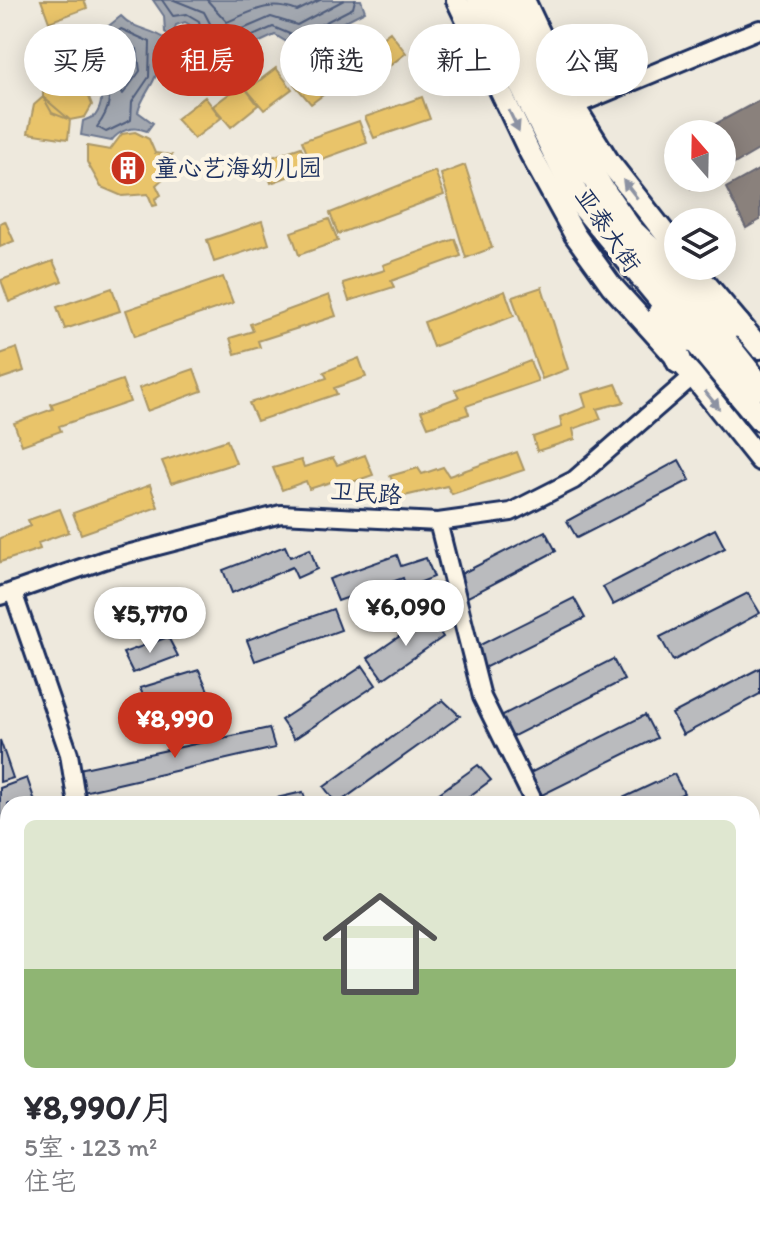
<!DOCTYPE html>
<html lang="zh">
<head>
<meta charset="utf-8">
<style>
  :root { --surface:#fff; --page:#f7f7f7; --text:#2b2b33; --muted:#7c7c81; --accent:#c8321e }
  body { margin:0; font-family:Itim,"LXGW WenKai TC",sans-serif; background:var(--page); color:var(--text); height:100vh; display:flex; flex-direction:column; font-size:30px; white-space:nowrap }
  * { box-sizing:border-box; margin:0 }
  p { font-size:26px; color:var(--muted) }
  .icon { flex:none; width:44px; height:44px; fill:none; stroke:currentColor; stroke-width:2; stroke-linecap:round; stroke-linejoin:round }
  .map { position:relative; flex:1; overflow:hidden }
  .drawer { position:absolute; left:0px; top:796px; width:760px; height:440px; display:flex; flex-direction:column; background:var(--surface); border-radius:24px 24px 0 0; box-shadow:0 4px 20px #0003 }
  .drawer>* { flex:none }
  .hud { position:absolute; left:24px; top:24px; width:712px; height:72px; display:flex; gap:16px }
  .needle { width:52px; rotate:340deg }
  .controls { position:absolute; left:664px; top:120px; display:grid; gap:16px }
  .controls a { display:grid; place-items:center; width:72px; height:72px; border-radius:50%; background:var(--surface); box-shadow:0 4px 20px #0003; font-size:40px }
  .price { position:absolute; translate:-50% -68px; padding:0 18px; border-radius:28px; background:#fff; color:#222; font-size:26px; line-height:52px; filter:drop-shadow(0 2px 4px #0008) }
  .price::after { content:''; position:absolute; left:50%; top:48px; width:24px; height:18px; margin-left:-12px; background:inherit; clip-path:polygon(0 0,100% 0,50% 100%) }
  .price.on { background:var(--accent); color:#fff }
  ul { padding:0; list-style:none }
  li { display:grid; align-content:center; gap:16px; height:424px; padding:0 24px }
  li span { display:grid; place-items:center; height:248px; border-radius:12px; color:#555 }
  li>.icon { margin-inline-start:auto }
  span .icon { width:144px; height:144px; fill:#fffc; stroke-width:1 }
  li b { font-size:34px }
  .pill { padding:0 28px; border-radius:36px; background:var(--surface); box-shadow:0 4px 20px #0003; font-size:28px; line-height:72px }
  .pill.on { background:var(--accent); color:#fff }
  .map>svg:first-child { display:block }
</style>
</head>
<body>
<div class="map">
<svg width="760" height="1236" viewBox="0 0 760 1236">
  <rect width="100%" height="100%" fill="#eee9dd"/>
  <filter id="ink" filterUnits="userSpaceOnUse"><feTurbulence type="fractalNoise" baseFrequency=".0125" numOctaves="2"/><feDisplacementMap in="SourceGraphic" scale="16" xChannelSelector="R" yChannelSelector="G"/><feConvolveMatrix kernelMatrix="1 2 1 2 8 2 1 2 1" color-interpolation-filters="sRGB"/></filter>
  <g filter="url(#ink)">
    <path fill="#a2a7af" stroke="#6c778f" stroke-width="2" d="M153,0H361L365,11L295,47L275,35L219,61L207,48L194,51L195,41L191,40L195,28L185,22L176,25L172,38L165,32L164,16Z
      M121,16C135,31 152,28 167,40L156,53V63L159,65C156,84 143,93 138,112L153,123L147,131C133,125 120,130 111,141L81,135L83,121L95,116C107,100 100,83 86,70L97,65L90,41Z
      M188,57L191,76L176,87L167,81L169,67Z"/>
    <path fill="#e9c46a" stroke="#ab9766" stroke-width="2" d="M41,0H84L87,8L49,22Z
      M390,32L406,53L378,75L361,54Z
      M357,48L374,69L346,90L329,70Z
      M322,62L339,83L311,104L294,84Z
      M276,68L292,89L264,110L247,90Z
      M66,70L81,77L92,105L85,117L70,120L52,113L43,97V80L54,71Z
      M242,84L258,105L231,127L213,106Z
      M43,97L70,120L68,139L28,133L34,105Z
      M205,97L221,118L194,139L176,119Z
      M422,97L430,119L374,138L365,117Z
      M359,121L367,143L311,163L302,141Z
      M135,132L149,139L155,153L172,155L165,177L156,185L161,195L155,199L157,205L153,206L148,194L122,196L101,187L87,162V146L110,150L122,134Z
      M301,147L309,169L271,183L263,160Z
      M465,165L492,248L466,258L441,174Z
      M435,171L444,195L338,234L330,213Z
      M329,219L338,241L299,255L291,232Z
      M5,221L14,241L0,247V223Z
      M262,221L269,244L214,262L207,240Z
      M455,239L461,256L391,281L394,287L349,301L343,283L385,270L383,265Z
      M53,261L62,281L9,302L1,280Z
      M223,277L233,303L135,336L126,310Z
      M542,287L568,369L542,379L512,297Z
      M112,288L120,311L65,329L57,307Z
      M505,291L514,316L433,347L424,322Z
      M329,295L336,316L258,341L260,347L235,354L230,338L253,331L250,324Z
      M17,348L24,371L0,379V354Z
      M359,358L366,377L334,388L337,394L257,421L249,403L327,378L324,372Z
      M530,361L538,381L466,406L469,414L428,427L421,411L459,397L455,390Z
      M194,369L202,391L147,411L139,388Z
      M122,380L130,402L59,426L61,431L22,445L14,423L53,409L51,404Z
      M616,384L624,402L597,409L601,419L573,429L575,439L537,451L533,437L562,427L560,417L586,407L582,394Z
      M227,440L236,463L171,483L162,461Z
      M517,452L524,470L452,494L447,486L400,497L390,476L418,468L422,474L443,467L449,476Z
      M365,455L373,475L338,487L334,481L309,489L306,481L282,490L273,468L301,460L304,467L333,458L337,465Z
      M150,485L158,507L81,534L73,513Z
      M60,509L69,532L38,543L40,549L0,562V538L31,526L28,520Z"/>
    <path fill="#8a817c" stroke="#696873" stroke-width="2" d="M760,100V149L722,171V134H697Z
      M678,144V165L669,149Z
      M760,169V220L746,228L726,188Z
      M686,178H709L691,188Z"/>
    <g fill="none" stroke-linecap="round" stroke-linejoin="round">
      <path stroke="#515f7e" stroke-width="2" d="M162,0L173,16L187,14L199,21L203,39L223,49L273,27L297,37L353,8L355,0
        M174,0L204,12L214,31L224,37L271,17L297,25L344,0
        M207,0L227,22C253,11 269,0 297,11L320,0
        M121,29L150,42L149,77L132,102L131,120L106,132L97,127C110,110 114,94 101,74L105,64L101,46Z
        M121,42L137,49L140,71L123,94L113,74V49Z"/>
    </g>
    <path fill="#babbbe" stroke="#1b2f5e" stroke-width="2" d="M679,460L690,480L577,538L567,521Z
      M715,529L725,548L613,605L603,587Z
      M545,531L556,551L468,597L457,576Z
      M285,546L290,557L310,549L317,569L297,578L292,567L232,593L223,570Z
      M397,555L401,566L426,558L434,577L406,588L403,578L338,601L329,579Z
      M748,593L760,613L673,661L660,637Z
      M574,598L585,618L484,668L474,648Z
      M333,609L341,630L255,661L247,640Z
      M429,616L443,637L383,679L368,658Z
      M168,637L178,656L133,673L123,653Z
      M613,659L624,680L508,739L497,718Z
      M363,666L376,685L294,739L281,720Z
      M760,668V694L683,735L672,714Z
      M199,670L209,693L151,715L140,688Z
      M443,700L460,716L337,804L324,787Z
      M645,715L657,738L542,795L530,773Z
      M269,728L275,748L83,792L79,769Z
      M0,740L13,778L0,782Z
      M478,765L491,780L459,804H424Z
      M674,774L684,793L662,804H610Z
      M27,778L36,804H8V840L0,842V788Z
      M303,792L307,804H250Z
      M760,903V930L753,932L752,906Z
      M760,930V949L753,932Z
      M760,950V979H757L752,953Z
      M8,996V1027L0,1030V998Z
      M8,1080V1103L0,1084Z
      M98,1228H193L171,1236H103Z"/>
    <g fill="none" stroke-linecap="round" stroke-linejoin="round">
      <defs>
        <path id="minor" d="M574,106L760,29
          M438,522L482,697L535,804
          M13,592L69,754L77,804
          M0,596L104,560L281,514L438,522L511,512L574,480L693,376
          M752,902L760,894
          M0,1110L8,1119
          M78,1228L82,1236"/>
        <path id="major" d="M457,0L530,153L575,235L611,285L693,376L760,460
          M524,0L574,106L609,162L678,250
          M691,266L760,348
          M752,1060L760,1057
          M752,1138L760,1135
          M271,1236L293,1228
          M504,1236L525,1228"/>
        <path id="highway" d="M480,0L578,199L760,418
          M503,0L573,142L600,187L630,230L652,251L760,387
          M691,284L738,325
          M661,312L679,361
          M752,1085L760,1082
          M752,1112L760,1109
          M350,1236L371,1228
          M421,1236L442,1228"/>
      </defs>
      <use href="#minor" stroke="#1b2f5e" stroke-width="22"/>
      <use href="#major" stroke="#1b2f5e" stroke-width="26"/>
      <use href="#highway" stroke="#1b2f5e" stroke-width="30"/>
      <use href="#minor" stroke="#fcf5e5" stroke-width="16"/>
      <use href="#major" stroke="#fcf5e5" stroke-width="20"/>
      <use href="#highway" stroke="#fcf5e5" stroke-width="24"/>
      <path stroke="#1b2f5e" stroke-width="2" d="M752,1207L760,1204
        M639,1236L662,1228
        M667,1236L691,1228"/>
    </g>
    <defs><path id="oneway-solid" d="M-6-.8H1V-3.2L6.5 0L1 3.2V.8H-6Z" transform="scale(2)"/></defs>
    <g fill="#8c92a2">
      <use href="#oneway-solid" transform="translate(514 121) rotate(64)"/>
      <use href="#oneway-solid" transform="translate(630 189) rotate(-128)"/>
      <use href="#oneway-solid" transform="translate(712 400) rotate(51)"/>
    </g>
  </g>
  <defs>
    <symbol id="building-disc" viewBox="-11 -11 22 22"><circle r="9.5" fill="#c8321e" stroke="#fcf5e5"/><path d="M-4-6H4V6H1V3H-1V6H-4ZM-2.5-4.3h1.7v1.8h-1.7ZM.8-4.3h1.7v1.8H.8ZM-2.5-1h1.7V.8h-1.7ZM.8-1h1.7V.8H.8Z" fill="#fff"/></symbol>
  </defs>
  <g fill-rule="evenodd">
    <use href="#building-disc" x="108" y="148" width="40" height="40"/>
  </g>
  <g text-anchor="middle" stroke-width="8" stroke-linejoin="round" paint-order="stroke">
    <g font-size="24" fill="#1b2f5e" stroke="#fcf5e5" text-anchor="start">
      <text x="154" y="176">童心艺海幼儿园</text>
    </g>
    <g font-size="24" fill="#1b2f5e" stroke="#fcf5e5">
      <text transform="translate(608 230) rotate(56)" y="8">亚泰大街</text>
      <text transform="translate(366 493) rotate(4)" y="8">卫民路</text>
    </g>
  </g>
</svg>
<div class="controls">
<a><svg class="needle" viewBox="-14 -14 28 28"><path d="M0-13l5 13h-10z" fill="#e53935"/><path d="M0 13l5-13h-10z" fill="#7c7c81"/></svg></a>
<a><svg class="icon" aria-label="layers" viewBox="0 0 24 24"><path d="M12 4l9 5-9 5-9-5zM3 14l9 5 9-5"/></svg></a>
</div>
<b class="price" style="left:406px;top:648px">¥6,090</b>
<b class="price" style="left:150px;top:655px">¥5,770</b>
<b class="price on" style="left:175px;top:760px">¥8,990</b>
<div class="hud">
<a class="pill">买房</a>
<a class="pill on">租房</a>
<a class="pill">筛选</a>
<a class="pill">新上</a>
<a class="pill">公寓</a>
</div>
<section class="drawer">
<ul>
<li><span style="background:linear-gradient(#dfe7d0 60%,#8fb573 0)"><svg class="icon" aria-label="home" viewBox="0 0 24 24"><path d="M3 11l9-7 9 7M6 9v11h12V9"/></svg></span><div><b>¥8,990/月</b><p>5室 · 123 m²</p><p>住宅</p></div></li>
</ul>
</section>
</div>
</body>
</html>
